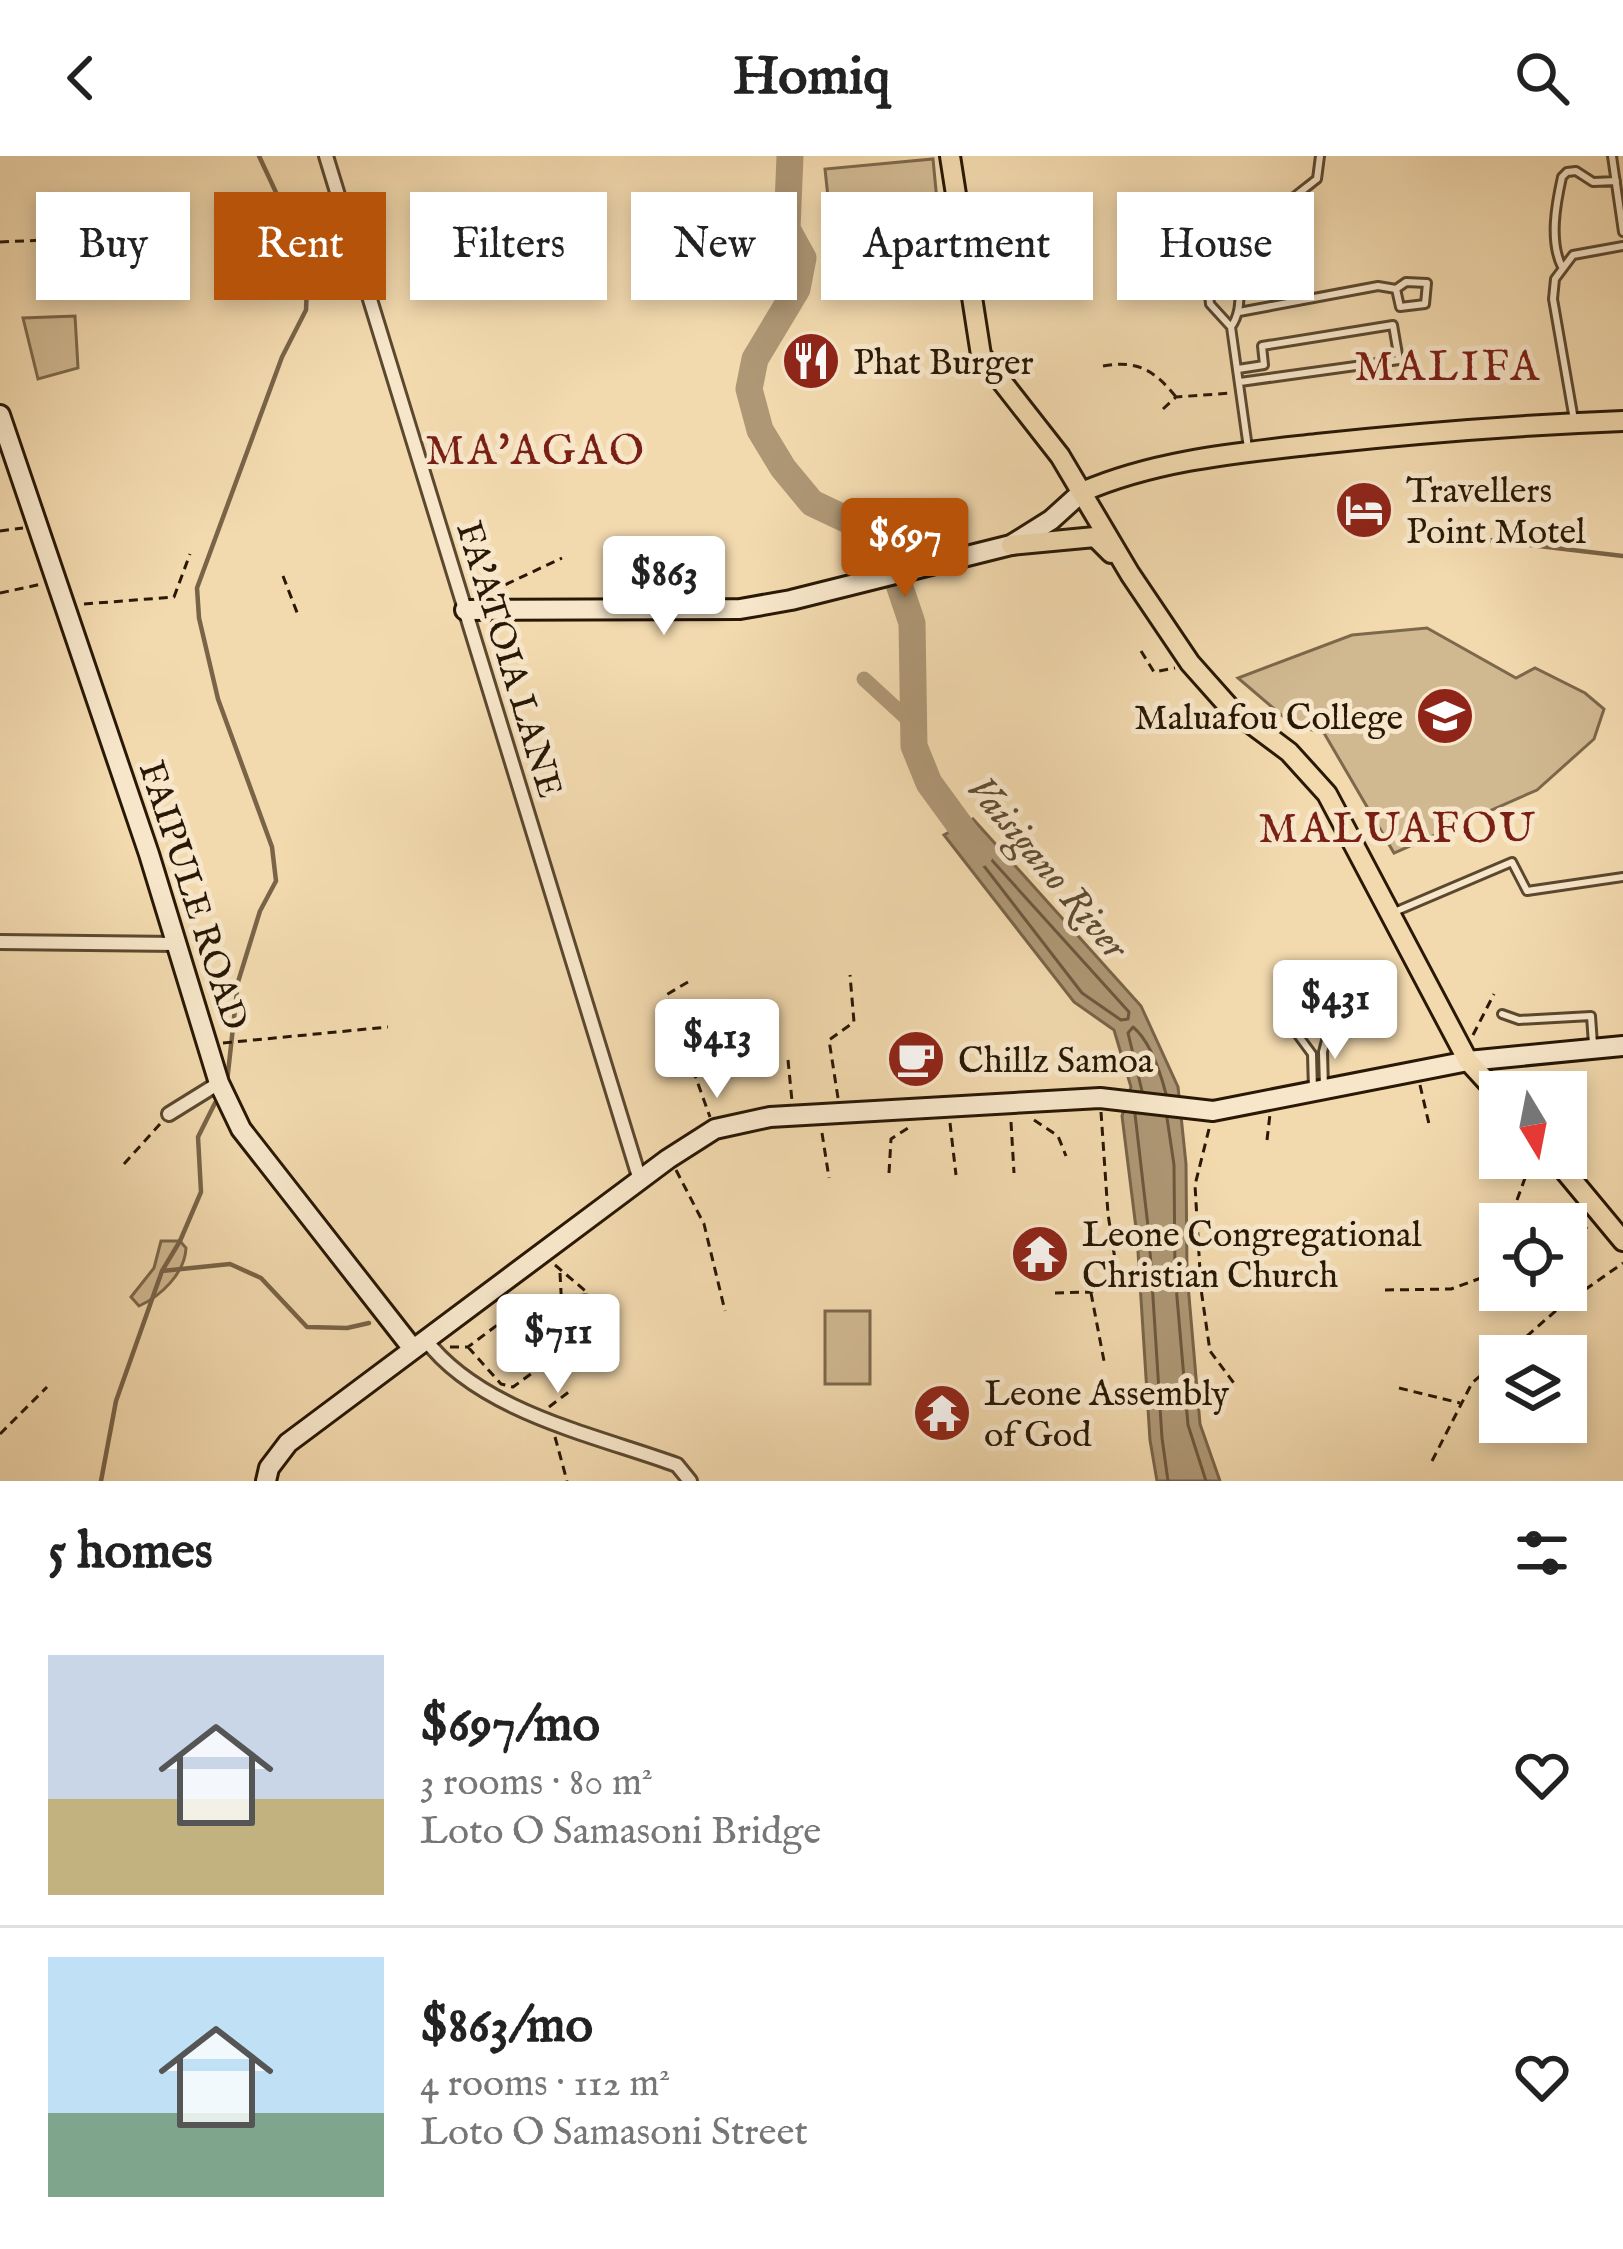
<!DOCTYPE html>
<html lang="en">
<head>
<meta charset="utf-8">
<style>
  :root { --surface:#fff; --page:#f2f2f2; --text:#222; --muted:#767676; --line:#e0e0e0; --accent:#b45309 }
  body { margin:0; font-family:"IM FELL English",serif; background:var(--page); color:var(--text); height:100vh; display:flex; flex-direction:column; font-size:45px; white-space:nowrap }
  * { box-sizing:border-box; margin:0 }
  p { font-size:39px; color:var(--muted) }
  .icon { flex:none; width:66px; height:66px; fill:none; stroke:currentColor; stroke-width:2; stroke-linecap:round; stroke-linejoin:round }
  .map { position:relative; height:1325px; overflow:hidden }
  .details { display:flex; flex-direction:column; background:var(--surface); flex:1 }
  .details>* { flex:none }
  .top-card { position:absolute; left:36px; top:36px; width:1551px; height:108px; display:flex; gap:24px }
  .needle { width:78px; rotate:170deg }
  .controls { position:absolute; left:1479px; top:915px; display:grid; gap:24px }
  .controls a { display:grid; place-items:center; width:108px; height:108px; border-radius:0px; background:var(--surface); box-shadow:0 6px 18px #0003; font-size:60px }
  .price { position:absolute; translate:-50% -102px; padding:0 27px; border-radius:12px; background:#fff; color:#222; font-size:39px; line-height:78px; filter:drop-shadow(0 3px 6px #0008) }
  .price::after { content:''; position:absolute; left:50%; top:72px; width:36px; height:27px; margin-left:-18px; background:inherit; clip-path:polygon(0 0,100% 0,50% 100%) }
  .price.active { background:var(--accent); color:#fff }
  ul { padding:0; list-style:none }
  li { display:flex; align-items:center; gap:36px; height:300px; padding:0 48px }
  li+li { border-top:3px solid var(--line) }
  li span { display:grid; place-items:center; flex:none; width:336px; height:240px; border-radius:0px; color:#555 }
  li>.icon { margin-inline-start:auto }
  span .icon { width:144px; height:144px; fill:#fffc; stroke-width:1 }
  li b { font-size:51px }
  h2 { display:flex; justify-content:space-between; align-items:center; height:144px; padding:0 48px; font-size:51px }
  .chip { padding:0 42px; border-radius:0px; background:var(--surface); box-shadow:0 6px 18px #0003; font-size:42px; line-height:108px }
  .chip.active { background:var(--accent); color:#fff }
  header { display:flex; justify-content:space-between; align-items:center; height:156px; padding:0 48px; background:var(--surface); font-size:54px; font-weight:800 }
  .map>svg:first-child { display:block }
</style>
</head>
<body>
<header><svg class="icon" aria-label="back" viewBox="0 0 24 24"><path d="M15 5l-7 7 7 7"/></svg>Homiq<svg class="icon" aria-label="search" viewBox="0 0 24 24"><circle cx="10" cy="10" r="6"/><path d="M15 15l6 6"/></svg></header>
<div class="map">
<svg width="1623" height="1325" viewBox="0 0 1623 1325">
  <rect width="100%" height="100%" fill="#f2d9ae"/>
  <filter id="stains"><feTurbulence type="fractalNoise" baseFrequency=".00167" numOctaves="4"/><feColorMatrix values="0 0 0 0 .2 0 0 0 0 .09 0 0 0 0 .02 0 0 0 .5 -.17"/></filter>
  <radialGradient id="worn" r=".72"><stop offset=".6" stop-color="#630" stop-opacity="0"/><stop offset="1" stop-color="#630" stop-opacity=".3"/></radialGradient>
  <path fill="#d0b891" stroke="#7c684b" stroke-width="3" d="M933,3L941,87L834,98L825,13Z
    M75,160L78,212L38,223L23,162Z
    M1427,472L1516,522L1535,512L1585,537L1604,553L1594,583L1537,634L1394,697L1324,577L1293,569L1238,522L1352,479Z
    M161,1085H180L186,1092C185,1117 161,1140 139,1150L131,1141L154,1112Z
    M825,1155H870V1228H825Z"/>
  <path fill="#ae9775" stroke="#796448" stroke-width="3" d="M973,663L1141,850L1178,931L1186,1008L1187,1117L1200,1268L1220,1325H1157L1150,1284L1137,1080L1122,960L1131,931L1114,874L1074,846L944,679Z"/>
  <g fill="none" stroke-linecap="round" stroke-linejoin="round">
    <path stroke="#6c583d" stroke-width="3" d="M989,701L1129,856L1128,863L1121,864L1082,837L984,710V704Z
      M1142,935L1128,877L1133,871C1150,885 1160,915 1166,938
      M1135,958L1149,1079L1162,1282L1168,1325
      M1167,962L1174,1009L1175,1118L1188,1269L1206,1325"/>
    <path stroke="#796448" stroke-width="4.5" d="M1439,378L1623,400
      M227,926L238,826L260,755L276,725L272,691L218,543L199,462L197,432L282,201L306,154L308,105L259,0
      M162,1115L180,1085L201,1036L198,981L215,947
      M101,1325L116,1245L162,1115L230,1108L261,1122L307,1171L347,1172L369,1167"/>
    <path stroke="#ae9775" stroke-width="15" d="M864,523L913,568"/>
    <path stroke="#ae9775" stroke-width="27" d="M790,0L787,73L803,102L797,133L755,203L749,233L760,274L783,312L812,347L850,365L886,390L912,467L914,590L929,627L980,697"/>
    <defs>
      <path id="lane" d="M1612,0L1623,76
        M1183,62L1194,114L1211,126
        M1562,111C1549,85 1556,48 1562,21L1567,16L1576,15L1593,26L1616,25
        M1239,156L1378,130L1396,133L1406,126L1427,127L1425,148L1400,151L1396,133
        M1231,171L1210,148L1208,129L1217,116L1228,122L1238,134
        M1238,213L1264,209L1262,190L1393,169L1399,204L1240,226
        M1574,264L1553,143L1555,123L1573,99L1623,90
        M1248,292L1231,171C1243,154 1238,136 1241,117C1250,71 1283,50 1317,23L1320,0
        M1392,757L1512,706L1527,735L1623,721
        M1502,858L1519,864L1591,860L1593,888
        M1313,934L1312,898L1298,879L1307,868L1330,869L1323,896L1324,932"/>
      <path id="street" d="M326,0L640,1024
        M0,786L177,788
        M169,958L219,927
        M425,1183C480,1256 595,1279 677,1309L690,1325"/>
      <path id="secondary" d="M0,259L149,698L219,927L241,973L413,1193
        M465,454L740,453L791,444L1011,389L1051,364L1082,336
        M266,1325L269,1312L288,1287L668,1003L715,973L770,961L1100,942L1213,955L1468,905L1623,890"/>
      <path id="primary" d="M950,0L981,199L1060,300L1130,418L1190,507L1230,552L1289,596L1327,638L1468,905L1500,940
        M1082,336C1156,304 1237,297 1317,288C1419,277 1520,269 1623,265
        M1011,389L1095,381L1111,397
        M1554,1002L1623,1085"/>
    </defs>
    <use href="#lane" stroke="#5b482f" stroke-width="12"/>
    <use href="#street" stroke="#5b482f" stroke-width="18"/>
    <use href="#secondary" stroke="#291805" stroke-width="24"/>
    <use href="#primary" stroke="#291805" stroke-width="24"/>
    <path stroke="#291805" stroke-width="3" stroke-dasharray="9 6" stroke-linecap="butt" d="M0,86L143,80
      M1103,210C1138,204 1154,214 1176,241
      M1163,253L1176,241L1232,237
      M0,375L23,372
      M283,420L298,459
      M492,435L562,402
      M0,437L42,428
      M84,448L174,441L190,398
      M1141,495L1154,516L1175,512
      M688,826L666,839L710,961
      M1473,879L1494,838
      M223,887L388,871
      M788,904L792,945
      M1420,929L1429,968
      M838,942L829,884L854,866L850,819
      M1034,964L1058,980L1066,1000
      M1011,966L1014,1017
      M950,967L956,1019
      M1209,973L1195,1029L1201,1133L1210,1195L1236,1230
      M822,977L829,1022
      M1267,984L1270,958
      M124,1008L160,968
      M676,1014L704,1068L725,1155
      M889,1017L891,983L908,972
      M1517,1044L1525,1022L1540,1015
      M1566,1082L1591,1069
      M555,1109L589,1138
      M560,1117L562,1155
      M1385,1134L1451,1133L1500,1115
      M1055,1137L1091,1136L1118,1123L1108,1058L1101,956
      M1091,1137L1104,1205
      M562 1162a23 23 0 1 1 46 0a23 23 0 1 1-46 0Z
      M1483,1184L1507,1197
      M450,1191H468L512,1158
      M468,1191L501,1228L513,1231L539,1212
      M1504,1200L1559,1152L1623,1107
      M1399,1232L1460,1247
      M549,1251L570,1235
      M0,1278L47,1231
      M555,1281L567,1325
      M1432,1305L1472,1227L1500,1203"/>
    <use href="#lane" stroke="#f7e6ca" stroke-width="6"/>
    <use href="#street" stroke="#f7e6ca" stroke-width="12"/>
    <use href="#secondary" stroke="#f7e6ca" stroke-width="18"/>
    <use href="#primary" stroke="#f2d9ae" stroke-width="18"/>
  </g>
  <defs>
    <symbol id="restaurant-disc" viewBox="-11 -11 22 22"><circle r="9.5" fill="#8f2418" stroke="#f7e6ca"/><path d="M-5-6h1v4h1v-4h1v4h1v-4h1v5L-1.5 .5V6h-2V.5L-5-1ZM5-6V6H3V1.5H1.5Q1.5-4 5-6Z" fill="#fff"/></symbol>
    <symbol id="hotel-disc" viewBox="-11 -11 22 22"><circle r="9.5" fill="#8f2418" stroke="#f7e6ca"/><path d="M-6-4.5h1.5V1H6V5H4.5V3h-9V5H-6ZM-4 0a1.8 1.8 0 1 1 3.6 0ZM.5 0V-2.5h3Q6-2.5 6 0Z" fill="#fff"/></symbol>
    <symbol id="school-disc" viewBox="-11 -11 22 22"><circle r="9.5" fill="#8f2418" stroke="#f7e6ca"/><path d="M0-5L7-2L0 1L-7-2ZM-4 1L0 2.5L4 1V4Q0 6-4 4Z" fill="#fff"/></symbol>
    <symbol id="cafe-disc" viewBox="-11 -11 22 22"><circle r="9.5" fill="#8f2418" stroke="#f7e6ca"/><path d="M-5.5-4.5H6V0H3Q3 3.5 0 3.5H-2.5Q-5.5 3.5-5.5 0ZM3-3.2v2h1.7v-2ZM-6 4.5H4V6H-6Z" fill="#fff"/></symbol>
    <symbol id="temple-disc" viewBox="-11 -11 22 22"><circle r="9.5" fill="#8f2418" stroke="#f7e6ca"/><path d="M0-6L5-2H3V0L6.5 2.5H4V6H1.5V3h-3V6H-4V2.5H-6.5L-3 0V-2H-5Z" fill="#fff"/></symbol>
  </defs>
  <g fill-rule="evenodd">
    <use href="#restaurant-disc" x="778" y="172" width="66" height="66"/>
    <use href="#hotel-disc" x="1331" y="321" width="66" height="66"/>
    <use href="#school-disc" x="1412" y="527" width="66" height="66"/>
    <use href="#cafe-disc" x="883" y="870" width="66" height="66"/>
    <use href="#temple-disc" x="1007" y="1065" width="66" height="66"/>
    <use href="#temple-disc" x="909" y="1224" width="66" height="66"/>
  </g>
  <g text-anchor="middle" stroke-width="10" stroke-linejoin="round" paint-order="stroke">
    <g font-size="36" fill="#291805" stroke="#f7e6ca" text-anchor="start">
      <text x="853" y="218">Phat Burger</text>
      <text x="1406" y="346">Travellers<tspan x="1406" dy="41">Point Motel</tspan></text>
      <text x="1403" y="573" text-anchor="end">Maluafou College</text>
      <text x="958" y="916">Chillz Samoa</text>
      <text x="1082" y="1090">Leone Congregational<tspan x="1082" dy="41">Christian Church</tspan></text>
      <text x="984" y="1249">Leone Assembly<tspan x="984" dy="41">of God</tspan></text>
    </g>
    <g font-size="36" fill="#291805" stroke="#f7e6ca">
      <text transform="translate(511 503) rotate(73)" y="13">FA'ATOIA LANE</text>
      <text transform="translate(195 739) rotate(72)" y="13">FAIPULE ROAD</text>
    </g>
    <g font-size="39" font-style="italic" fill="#5e4b32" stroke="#f7e6ca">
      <text transform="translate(1049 710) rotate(50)" y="14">Vaisigano River</text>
    </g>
    <g font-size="42" letter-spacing="3" fill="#7a1f14" stroke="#f7e6ca">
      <text x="1448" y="224">MALIFA</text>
      <text x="536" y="308">MA'AGAO</text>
      <text x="1398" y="686">MALUAFOU</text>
    </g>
  </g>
  <rect width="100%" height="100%" filter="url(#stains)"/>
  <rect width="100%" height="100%" fill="url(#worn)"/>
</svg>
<div class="controls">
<a><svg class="needle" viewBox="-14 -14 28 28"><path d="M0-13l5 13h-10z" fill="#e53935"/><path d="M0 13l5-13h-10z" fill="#767676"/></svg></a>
<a><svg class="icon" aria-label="locate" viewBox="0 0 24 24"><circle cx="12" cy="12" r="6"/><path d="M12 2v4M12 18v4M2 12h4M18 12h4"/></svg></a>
<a><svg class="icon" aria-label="layers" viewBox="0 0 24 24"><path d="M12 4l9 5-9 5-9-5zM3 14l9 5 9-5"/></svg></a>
</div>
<b class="price active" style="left:905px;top:444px">$697</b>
<b class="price" style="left:664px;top:482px">$863</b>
<b class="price" style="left:1335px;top:906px">$431</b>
<b class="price" style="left:717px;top:945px">$413</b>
<b class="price" style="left:558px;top:1240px">$711</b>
<div class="top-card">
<a class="chip">Buy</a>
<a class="chip active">Rent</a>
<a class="chip">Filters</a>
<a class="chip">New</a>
<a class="chip">Apartment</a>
<a class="chip">House</a>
</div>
</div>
<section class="details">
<h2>5 homes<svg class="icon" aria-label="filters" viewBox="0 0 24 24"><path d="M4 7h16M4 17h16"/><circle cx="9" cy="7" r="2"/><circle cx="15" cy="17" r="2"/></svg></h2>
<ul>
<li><span style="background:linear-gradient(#c9d6e8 60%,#c2b280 0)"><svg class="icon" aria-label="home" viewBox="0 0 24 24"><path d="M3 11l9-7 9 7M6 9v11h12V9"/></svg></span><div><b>$697/mo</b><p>3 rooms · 80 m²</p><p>Loto O Samasoni Bridge</p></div><svg class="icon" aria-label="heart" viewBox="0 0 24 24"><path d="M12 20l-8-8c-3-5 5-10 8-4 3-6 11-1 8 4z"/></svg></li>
<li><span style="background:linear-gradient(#bfe0f5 65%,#7fa58c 0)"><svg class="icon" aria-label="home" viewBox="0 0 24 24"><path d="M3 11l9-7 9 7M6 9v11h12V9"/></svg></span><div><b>$863/mo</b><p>4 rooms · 112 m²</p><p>Loto O Samasoni Street</p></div><svg class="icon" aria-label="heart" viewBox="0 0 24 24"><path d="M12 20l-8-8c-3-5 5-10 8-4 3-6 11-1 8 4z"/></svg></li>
</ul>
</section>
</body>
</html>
